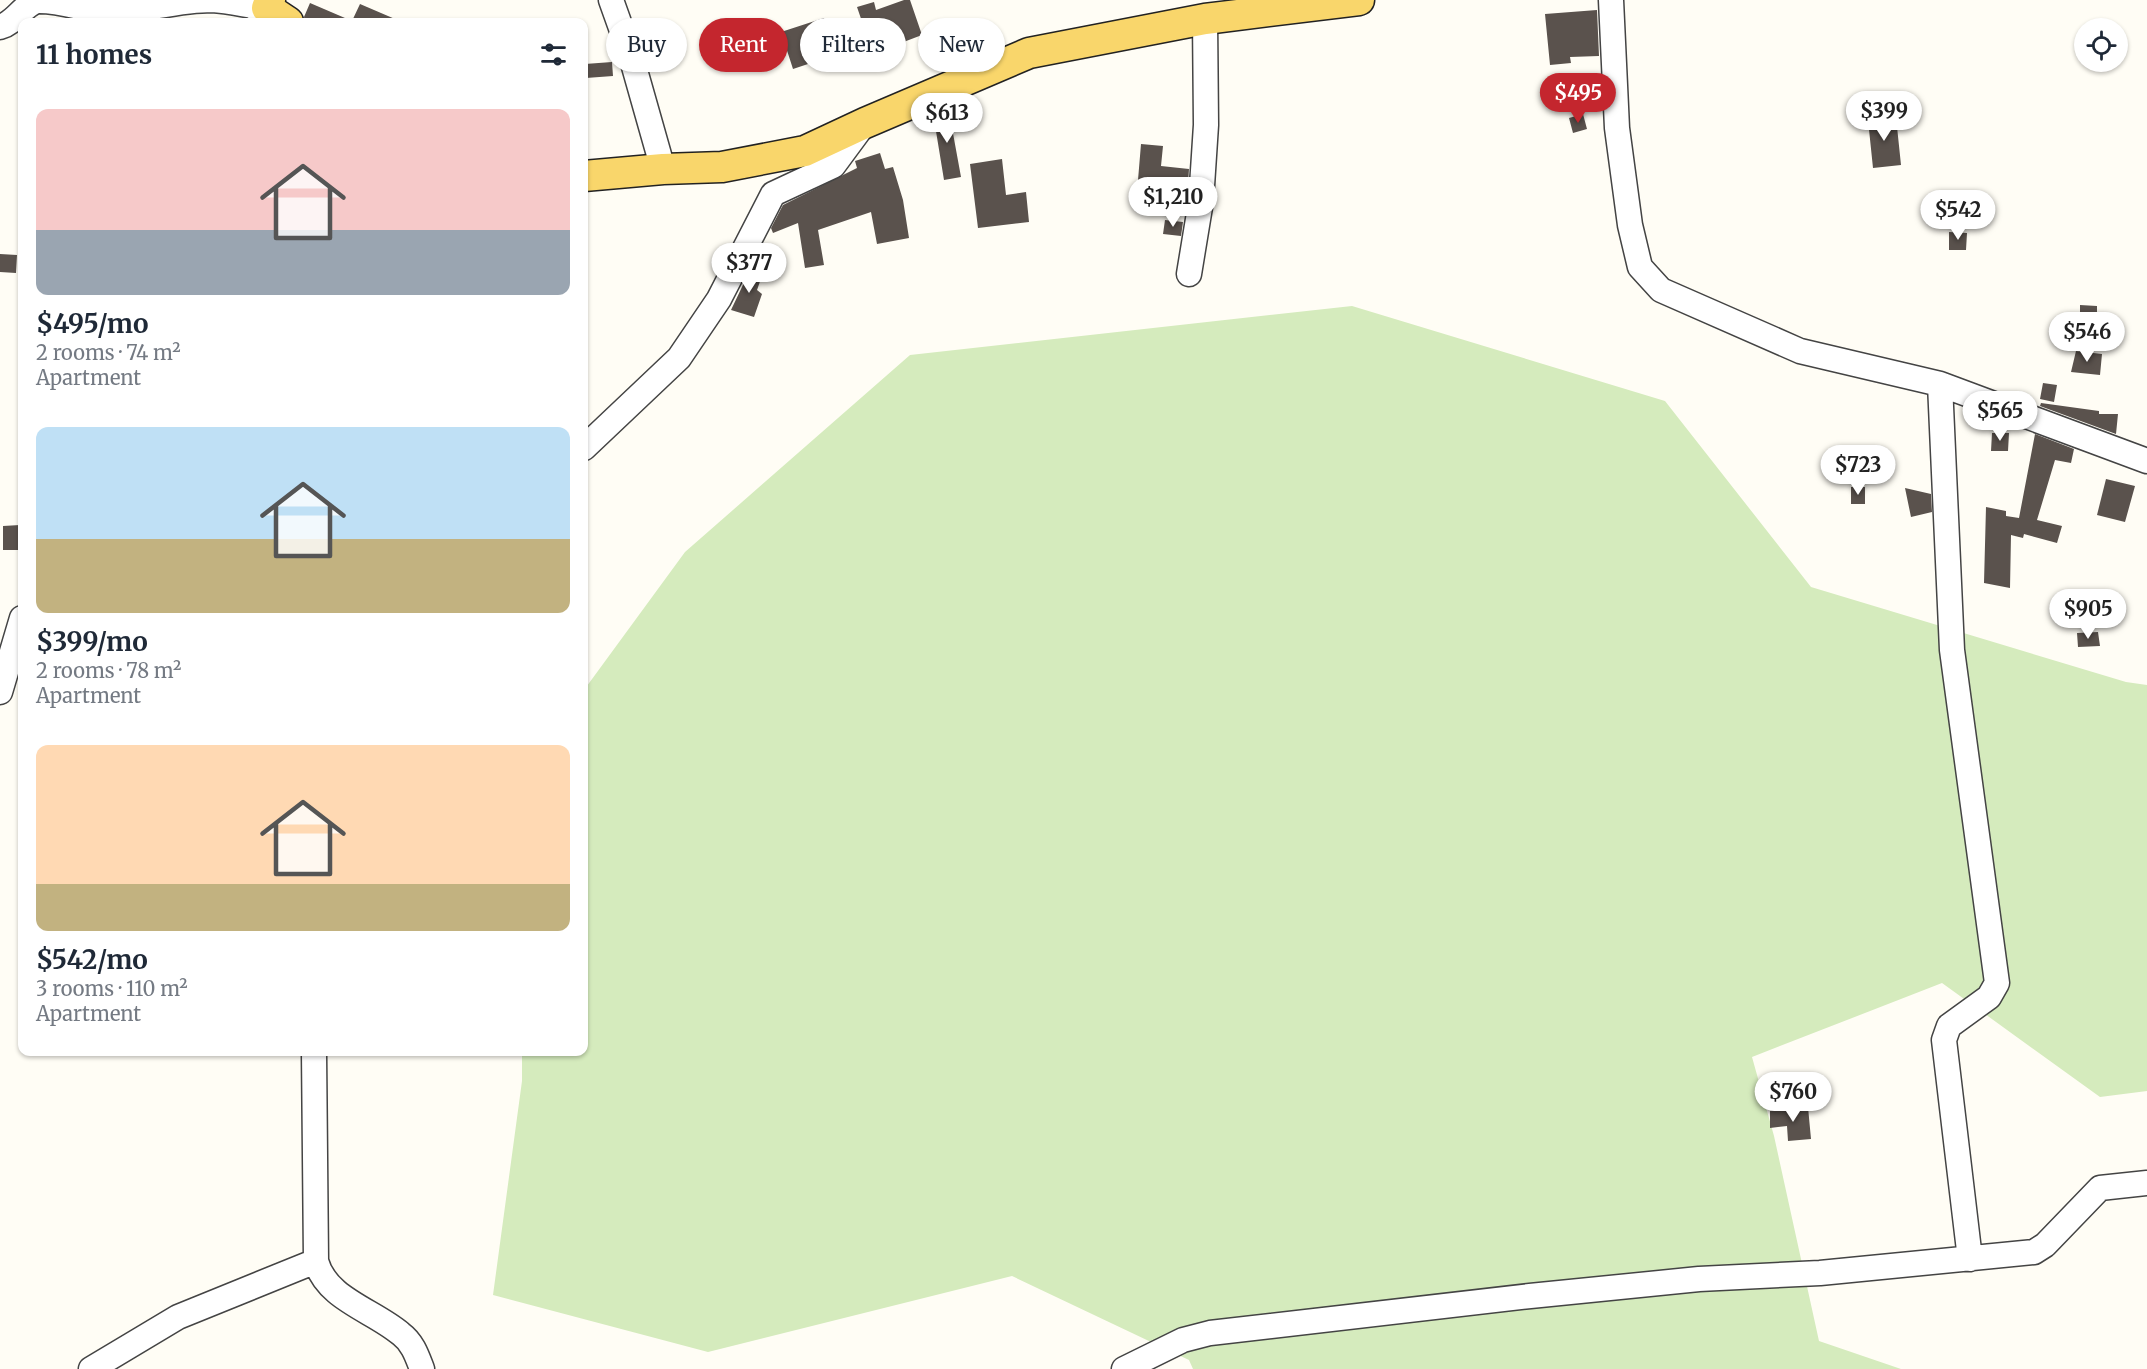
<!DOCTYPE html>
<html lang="en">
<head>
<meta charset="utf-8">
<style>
  :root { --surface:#fff; --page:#f2f2f3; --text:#1f2937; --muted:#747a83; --accent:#c4262e }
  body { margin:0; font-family:Merriweather,serif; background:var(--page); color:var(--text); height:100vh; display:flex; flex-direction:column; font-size:22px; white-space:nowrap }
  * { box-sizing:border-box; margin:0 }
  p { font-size:20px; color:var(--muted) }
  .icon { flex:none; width:33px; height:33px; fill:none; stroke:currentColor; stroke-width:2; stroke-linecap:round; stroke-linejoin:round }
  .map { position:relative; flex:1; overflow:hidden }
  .side { position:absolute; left:18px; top:18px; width:570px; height:1038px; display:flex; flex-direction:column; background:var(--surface); border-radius:12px; box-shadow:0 2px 4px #0004 }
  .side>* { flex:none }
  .top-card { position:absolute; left:606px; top:18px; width:570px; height:54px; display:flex; gap:12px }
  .tools { position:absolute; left:2074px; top:18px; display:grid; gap:12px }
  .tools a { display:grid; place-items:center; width:54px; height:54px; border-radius:50%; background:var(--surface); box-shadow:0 2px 4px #0004; font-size:30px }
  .price { position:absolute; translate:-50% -51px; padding:0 14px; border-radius:21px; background:#fff; color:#222; font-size:20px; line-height:39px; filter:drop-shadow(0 2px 3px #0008) }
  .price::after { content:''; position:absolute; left:50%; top:36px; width:18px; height:14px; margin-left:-9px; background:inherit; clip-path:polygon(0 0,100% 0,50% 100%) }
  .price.active { background:var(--accent); color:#fff }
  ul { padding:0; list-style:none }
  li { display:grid; align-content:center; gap:12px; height:318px; padding:0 18px }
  li span { display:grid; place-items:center; height:186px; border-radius:12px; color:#555 }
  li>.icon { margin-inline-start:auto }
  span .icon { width:108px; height:108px; fill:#fffc; stroke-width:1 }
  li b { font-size:26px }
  h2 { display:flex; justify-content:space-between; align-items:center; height:72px; padding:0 18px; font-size:26px }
  .pill { padding:0 21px; border-radius:27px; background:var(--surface); box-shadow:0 2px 4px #0004; font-size:21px; line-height:54px }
  .pill.active { background:var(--accent); color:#fff }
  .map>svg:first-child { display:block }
</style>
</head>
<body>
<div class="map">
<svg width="2147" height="1369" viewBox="0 0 2147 1369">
  <rect width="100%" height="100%" fill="#fffdf5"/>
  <path fill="#d5ebbd" d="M1352,306L1665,401L1811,587L2126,682L2147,685V1091L2100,1097L1942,983L1752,1057L1774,1136L1819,1341L1901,1369H1193L1189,1360L1012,1276L708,1352L493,1295L522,1081V1052H584V690L685,552L910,355Z"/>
  <path fill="#5a524d" d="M904,0H910L922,35L893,46L890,38L870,45L857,7L874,2L876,10Z
    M310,3L352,21L360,4L402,22H305L304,17Z
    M1597,10L1599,56L1570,57L1571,63L1550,65L1545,14Z
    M824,18L830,38L828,49L808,55L811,63L793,69L781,32Z
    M612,62L613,76L586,78L585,64Z
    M948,106L961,177L944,180L933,113Z
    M1583,114L1587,129L1573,133L1569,118Z
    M1896,117L1901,165L1873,168L1868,120Z
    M1141,144L1163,146L1161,166L1189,169L1188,184L1138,180Z
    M880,153L885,169L893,167L903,200L909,238L877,244L871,212L818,230L824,265L805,268L798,223L773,233L771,228L783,205L857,168L855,161Z
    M1002,159L1006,195L1026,192L1029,222L978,228L970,164Z
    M1165,220L1183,222L1181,236L1163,234Z
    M1949,232L1967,233L1966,250H1949Z
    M0,254L17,255L16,273L0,272Z
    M752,266L764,270L757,290L762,294L754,317L731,310Z
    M2080,305L2097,306V321L2080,320Z
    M2076,351L2102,354L2100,375L2071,372Z
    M2043,383L2057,385L2054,402L2040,399Z
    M2041,403L2099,411V414H2118L2116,434L2040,406Z
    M1992,433H2009L2008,451H1991Z
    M2035,434L2074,449L2071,463L2055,460L2037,520L2062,526L2057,543L2024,534L2023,538L2011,535L2010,588L1984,583L1986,507L2006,511V516L2019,518Z
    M2106,479L2135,486L2125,522L2097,515Z
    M1851,487H1865V504H1851Z
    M1905,488L1931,494L1932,512L1911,517Z
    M20,525L21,550H3V526Z
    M2098,632L2100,646L2078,647L2077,633Z
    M1808,1107L1811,1139L1788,1141L1787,1126L1770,1128V1111Z"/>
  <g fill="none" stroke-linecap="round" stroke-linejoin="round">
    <defs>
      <path id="minor" d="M611,0L631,56L663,169
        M1611,0L1617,128L1630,225L1640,267L1661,290L1800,351L1940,384L2147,461
        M0,27C15,23 23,5 37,1C64,0 90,13 115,12C147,10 179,0 212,0C230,1 249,6 267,8L259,22
        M1189,274L1201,201L1206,125L1205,19
        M1940,384L1952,650L1997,983L1989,997L1949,1026L1944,1040L1970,1259
        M584,448L679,358L719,299L773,194L833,166L864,124
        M0,692L22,618
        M314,1052L316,1261C326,1299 373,1310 401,1334C413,1343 417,1356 422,1369
        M91,1369L178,1317L316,1261
        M1124,1369L1183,1340L1210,1333L1530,1296L1699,1279L1820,1273L2034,1252L2045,1245L2100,1188L2147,1183"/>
      <path id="major" d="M270,0L267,8L288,22
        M584,176L663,169L722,167L805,151L865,123L1029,53L1205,19L1359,0"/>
    </defs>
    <use href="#minor" stroke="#444" stroke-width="27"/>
    <use href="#major" stroke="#222" stroke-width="33"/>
    <use href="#minor" stroke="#fff" stroke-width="24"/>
    <use href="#major" stroke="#f9d66b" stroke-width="30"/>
  </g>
</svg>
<div class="tools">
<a><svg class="icon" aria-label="locate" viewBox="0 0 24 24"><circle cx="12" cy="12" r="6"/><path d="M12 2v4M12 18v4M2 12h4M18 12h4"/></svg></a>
</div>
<b class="price active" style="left:1578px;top:124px">$495</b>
<b class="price" style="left:1884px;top:142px">$399</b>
<b class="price" style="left:947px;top:144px">$613</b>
<b class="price" style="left:1173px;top:228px">$1,210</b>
<b class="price" style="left:1958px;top:241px">$542</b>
<b class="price" style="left:749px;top:294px">$377</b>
<b class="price" style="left:2087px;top:363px">$546</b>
<b class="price" style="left:2000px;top:442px">$565</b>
<b class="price" style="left:1858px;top:496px">$723</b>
<b class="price" style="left:2088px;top:640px">$905</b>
<b class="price" style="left:1793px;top:1123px">$760</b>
<div class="top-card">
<a class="pill">Buy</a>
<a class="pill active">Rent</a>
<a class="pill">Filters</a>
<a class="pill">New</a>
</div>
<section class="side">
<h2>11 homes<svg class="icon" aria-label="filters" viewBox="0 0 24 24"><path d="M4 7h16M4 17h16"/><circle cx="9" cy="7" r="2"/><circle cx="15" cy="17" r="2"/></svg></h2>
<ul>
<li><span style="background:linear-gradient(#f6c9c9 65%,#9aa5b1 0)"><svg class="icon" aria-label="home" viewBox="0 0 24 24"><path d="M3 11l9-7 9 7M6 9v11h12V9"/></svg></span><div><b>$495/mo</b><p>2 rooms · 74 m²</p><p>Apartment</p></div></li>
<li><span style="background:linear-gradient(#bfe0f5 60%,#c2b280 0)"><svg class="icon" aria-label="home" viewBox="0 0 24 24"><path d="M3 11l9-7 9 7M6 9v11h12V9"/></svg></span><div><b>$399/mo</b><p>2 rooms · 78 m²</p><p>Apartment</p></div></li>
<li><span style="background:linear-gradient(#ffd9b3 75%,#c2b280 0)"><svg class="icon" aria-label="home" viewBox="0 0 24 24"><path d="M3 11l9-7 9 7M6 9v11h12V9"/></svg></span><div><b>$542/mo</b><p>3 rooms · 110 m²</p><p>Apartment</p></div></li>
</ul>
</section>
</div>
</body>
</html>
